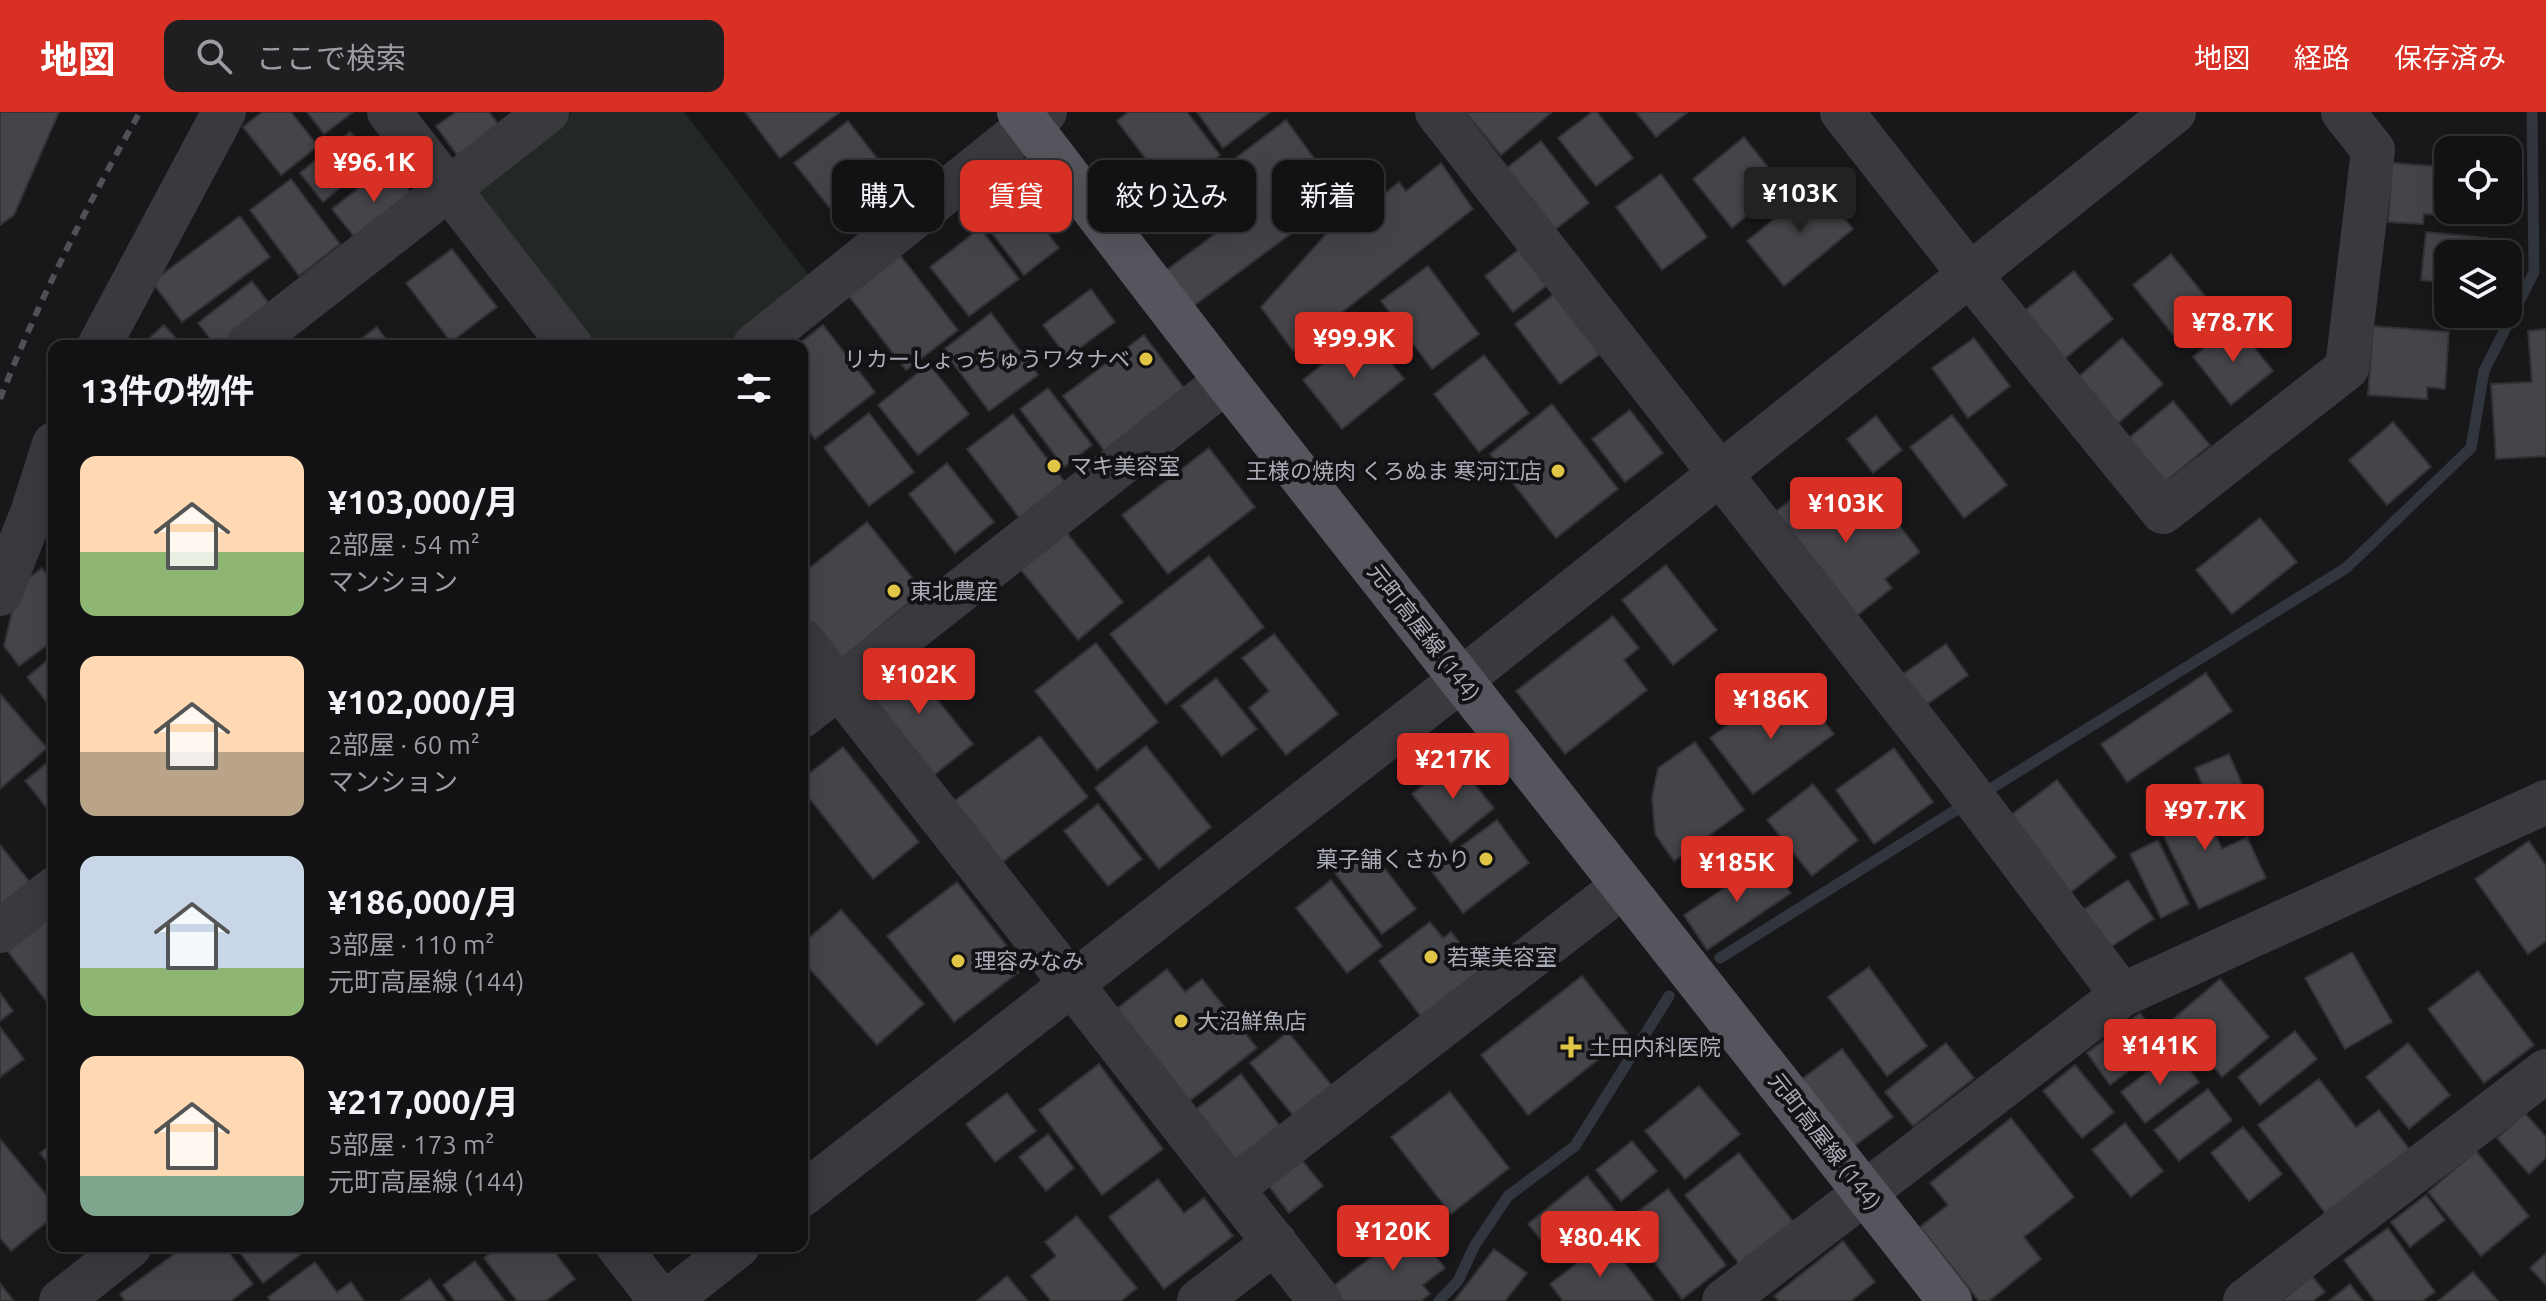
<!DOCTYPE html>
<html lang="ja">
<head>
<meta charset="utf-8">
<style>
  :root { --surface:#121113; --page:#1f1f21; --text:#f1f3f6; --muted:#9c9da0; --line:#313133; --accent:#d93025 }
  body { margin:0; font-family:Ubuntu,"Noto Sans JP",sans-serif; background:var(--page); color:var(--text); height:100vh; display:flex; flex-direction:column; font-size:30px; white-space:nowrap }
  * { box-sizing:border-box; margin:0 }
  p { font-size:26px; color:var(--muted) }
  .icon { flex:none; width:44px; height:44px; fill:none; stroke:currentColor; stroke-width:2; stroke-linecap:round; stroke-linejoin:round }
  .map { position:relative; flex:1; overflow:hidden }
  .side { position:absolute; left:48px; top:228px; width:760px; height:912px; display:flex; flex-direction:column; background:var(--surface); border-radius:16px; box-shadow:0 8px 32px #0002,0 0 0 2px var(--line) }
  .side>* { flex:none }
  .guide { position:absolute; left:832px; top:48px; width:760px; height:72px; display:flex; gap:16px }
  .tools { position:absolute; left:2434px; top:24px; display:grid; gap:16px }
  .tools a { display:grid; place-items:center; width:88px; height:88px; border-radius:16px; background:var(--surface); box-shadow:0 8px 32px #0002,0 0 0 2px var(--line); font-size:40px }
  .price { position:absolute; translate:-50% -68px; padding:0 18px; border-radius:8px; background:var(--accent); color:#fff; font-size:26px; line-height:52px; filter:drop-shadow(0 2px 4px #0008) }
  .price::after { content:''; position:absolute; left:50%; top:48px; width:24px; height:18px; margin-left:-12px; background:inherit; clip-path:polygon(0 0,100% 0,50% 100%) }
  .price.active { background:#222; color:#fff }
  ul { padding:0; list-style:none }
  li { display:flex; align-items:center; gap:24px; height:200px; padding:0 32px }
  li span { display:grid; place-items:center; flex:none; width:224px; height:160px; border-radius:16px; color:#555 }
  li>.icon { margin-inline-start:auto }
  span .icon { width:96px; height:96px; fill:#fffc; stroke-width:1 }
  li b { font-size:34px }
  h2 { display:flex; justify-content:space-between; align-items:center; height:96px; padding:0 32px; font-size:34px }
  .tag { padding:0 28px; border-radius:16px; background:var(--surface); box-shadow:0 8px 32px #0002,0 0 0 2px var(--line); font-size:28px; line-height:72px }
  .tag.active { background:var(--accent); color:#fff }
  header { display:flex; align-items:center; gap:48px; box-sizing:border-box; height:112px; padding:0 40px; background:var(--accent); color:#fff }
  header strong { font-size:38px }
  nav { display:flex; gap:44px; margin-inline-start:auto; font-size:28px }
  .search { width:560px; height:72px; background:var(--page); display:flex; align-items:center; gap:20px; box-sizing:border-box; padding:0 28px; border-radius:16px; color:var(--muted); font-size:30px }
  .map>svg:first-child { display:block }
</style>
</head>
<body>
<header>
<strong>地図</strong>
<div class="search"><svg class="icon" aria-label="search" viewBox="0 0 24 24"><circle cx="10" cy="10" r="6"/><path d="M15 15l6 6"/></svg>ここで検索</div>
<nav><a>地図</a><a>経路</a><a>保存済み</a></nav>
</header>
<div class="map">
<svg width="2546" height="1189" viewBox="0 0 2546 1189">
  <rect width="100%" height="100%" fill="#181719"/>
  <path fill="#222924" d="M572,0H684L814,170L730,234H593L472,77Z"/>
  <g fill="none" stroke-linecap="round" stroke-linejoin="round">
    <path stroke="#31363e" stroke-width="11" d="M1982,682L2346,456L2471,336L2484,259L2534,160L2532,0
      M1720,846L1967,691
      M1439,1189L1458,1169L1475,1133L1508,1084L1575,1034L1669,884"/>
  </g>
  <path fill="#454449" stroke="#323235" stroke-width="2" d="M0,0H59L14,103L0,113Z
    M262,0H291L318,34L281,63L243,15Z
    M307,0H353L324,22Z
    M456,0H489L502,17L460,47L436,14Z
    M745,0H840L780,46Z
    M1128,0H1187L1220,43L1171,80L1117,9Z
    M1197,0H1270L1223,36Z
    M1465,0H1552L1501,43Z
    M1592,0H1597L1633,46L1596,74L1558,26Z
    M1636,0H1688L1656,25Z
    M1286,8L1342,84L1192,195L1165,159L1253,94L1224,55Z
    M848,9L898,73L845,115L794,51Z
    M350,20L374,47L323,90L300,61Z
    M1744,25L1783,74L1732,116L1693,67Z
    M1541,29L1589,91L1552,120L1504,58Z
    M1441,51L1473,97L1293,239L1261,195L1368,75L1377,88L1399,70L1406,79Z
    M2392,51L2448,55V98H2486L2485,106L2424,102L2423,112L2388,110Z
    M389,52L416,87L360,132L332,97Z
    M1661,62L1707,125L1662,158L1616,95Z
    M1004,64L1059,136L1024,163L969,91Z
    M291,67L340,132L299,164L250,98Z
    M1817,72L1853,117L1784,174L1747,129Z
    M240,104L270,145L182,210L152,170Z
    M980,116L1019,167L969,204L930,155Z
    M2426,120L2487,126L2486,142H2448V171L2421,168Z
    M1522,135L1550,171L1513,200L1485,164Z
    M452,137L497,195L451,230L406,171Z
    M897,139L958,218L906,258L845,179Z
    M2171,142L2217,199L2179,230L2133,173Z
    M1428,154L1479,222L1432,257L1381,189Z
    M2074,159L2113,207L2063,248L2023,200Z
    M252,169L271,194L221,234H216L198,211Z
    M1091,177L1115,210L1067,245L1043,213Z
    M1554,182L1600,242L1560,272L1515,212Z
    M991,201L1038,263L989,299L943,238Z
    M2235,211L2273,259L2231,293L2193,245Z
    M164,213L183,234H140Z
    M823,213L875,280L815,327L802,311V234H796Z
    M2373,214L2449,220L2445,277L2427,275V287L2368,283Z
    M377,215L391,234H351Z
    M2546,217V344L2496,347L2491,272L2532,270L2528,219Z
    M1365,218L1404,267L1342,317L1303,268Z
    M1144,223L1187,280L1106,341L1063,284Z
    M1974,226L2010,274L1968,306L1932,256Z
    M2122,226L2163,272L2116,313L2075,268Z
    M1484,243L1529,301L1479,340L1434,282Z
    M929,252L969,302L918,343L878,293Z
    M1048,276L1092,333L1064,355L1020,297Z
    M2173,289L2210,333L2159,375L2123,331Z
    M1552,292L1618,377L1556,426L1490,342Z
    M1630,298L1663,341L1625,370L1592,327Z
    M869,301L914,360L869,394L824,336Z
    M1013,302L1067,373L1021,408L967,337Z
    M1952,303L2007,373L1964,406L1910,335Z
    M1876,304L1902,338L1873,361L1847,327Z
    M2393,310L2431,355L2387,393L2349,348Z
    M1209,336L1255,395L1168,462L1122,403Z
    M947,351L994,410L955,441L909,382Z
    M1817,367L1844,401L1872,379L1920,440L1885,467L1892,476L1850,509L1769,405Z
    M2260,406L2297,450L2232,502L2196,458Z
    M867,410L923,479L841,547L802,500V462Z
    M1066,420L1123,490L1078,528L1020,457Z
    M1209,444L1264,515L1166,592L1110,522Z
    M1666,453L1717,518L1673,553L1622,488Z
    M42,456L54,472V528L19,554L4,534L18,474Z
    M1613,504L1639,536L1624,548L1647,578L1565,642L1516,579Z
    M1274,522L1338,602L1286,643L1249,596L1269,579L1242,546Z
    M1096,531L1158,610L1097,658L1035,579Z
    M1946,532L1968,563L1922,596L1899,565Z
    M54,543V600L27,565Z
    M904,546L973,632L934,663L865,577Z
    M2206,561L2232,599L2127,670L2101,632Z
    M1216,566L1257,617L1222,644L1181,594Z
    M0,582L47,636L0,677Z
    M1803,583L1834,622L1753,682L1710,626L1758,590L1771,607Z
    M1040,624L1088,685L1000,752L953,690Z
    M1695,630L1744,698L1674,749L1655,722L1652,685L1658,656Z
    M1146,634L1211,715L1159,757L1095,676Z
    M843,635L919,730L873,767L802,677V667Z
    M1894,636L1933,690L1874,732L1836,678Z
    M2229,642L2252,695L2218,709L2195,656Z
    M54,645V705L25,669Z
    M1455,648L1494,696L1451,731L1412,682Z
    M2057,668L2116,745L2067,783L2007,706Z
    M1813,672L1858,728L1812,764L1767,708Z
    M2194,678L2222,737L2247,725L2266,766L2199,797L2151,698Z
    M1098,692L1142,747L1108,774L1064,719Z
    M1497,708L1529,751L1463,801L1430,757Z
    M2158,728L2189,792L2161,806L2130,742Z
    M2529,729L2546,754V829L2528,842L2475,767Z
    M0,733L30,770L0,795Z
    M1369,736L1416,797L1382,822L1335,761Z
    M1768,747L1791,781L1707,838L1684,803Z
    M1331,768L1382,834L1347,861L1296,796Z
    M2128,768L2154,807L2109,836L2083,798Z
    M957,770L1024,856L954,910L887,824Z
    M54,798V899L5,836Z
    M841,798L924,892L877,933L802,848V832Z
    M1430,810L1443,826L1451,820L1488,868L1428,914L1379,849Z
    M2352,840L2392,910L2345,937L2305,866Z
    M1869,855L1927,934L1887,964L1828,885Z
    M1167,857L1185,880L1202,867L1257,936L1187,991L1114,899Z
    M2478,859L2534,933L2484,971L2428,897Z
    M1582,864L1629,923L1528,1003L1481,943Z
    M2220,867L2269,925L2222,965L2173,907Z
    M0,881L13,899L0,909Z
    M2140,901L2164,932L2110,973L2087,941Z
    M0,915L24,947L0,965Z
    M2295,919L2317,947L2260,993L2238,965Z
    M1288,920L1334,976L1296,1007L1250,951Z
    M1946,931L1974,966L1913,1014L1885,980Z
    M2408,931L2450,983L2409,1017L2366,965Z
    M1842,937L1893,1005L1853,1035L1802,967Z
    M2175,939L2199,970L2145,1011L2121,980Z
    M1099,952L1163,1037L1102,1083L1039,998Z
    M2075,953L2114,1000L2082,1026L2043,979Z
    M1241,962L1280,1014L1235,1049L1195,998Z
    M2319,967L2356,1015L2379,998L2414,1043L2329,1106L2258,1013Z
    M1699,974L1740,1022L1685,1067L1645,1019Z
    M2208,977L2232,1008L2179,1049L2154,1018Z
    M1450,980L1509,1056L1451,1102L1391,1025Z
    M1007,981L1036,1019L995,1050L966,1012Z
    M2525,1001L2546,1025V1046L2529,1062L2497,1026Z
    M2011,1006L2074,1085L2024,1125L2041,1147L1989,1189H1979L1920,1115L1948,1093L1930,1071Z
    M2125,1011L2163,1059L2131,1085L2092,1038Z
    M2243,1015L2282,1062L2249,1089L2211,1041Z
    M1048,1022L1074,1056L1046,1079L1019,1045Z
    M0,1027L54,1092V1104L11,1139L0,1126Z
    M1632,1029L1657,1059L1621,1089L1596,1058Z
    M54,1030V1059L40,1041Z
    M2476,1039L2529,1104L2481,1144L2428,1080Z
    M1739,1041L1795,1112L1741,1154L1685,1083Z
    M1301,1047L1323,1074L1289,1101L1268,1073Z
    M1587,1064L1617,1101L1557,1148L1528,1112Z
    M1158,1067L1184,1101L1204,1086L1233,1124L1164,1177L1109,1105Z
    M1668,1077L1726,1153L1682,1187L1624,1110Z
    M2426,1083L2445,1108L2410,1135L2391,1110Z
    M1077,1104L1137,1176L1121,1189H1051L1031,1164L1056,1144L1045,1130Z
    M1412,1114L1445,1156L1423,1173L1430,1182L1421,1189H1343L1332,1175Z
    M2388,1116L2435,1180L2422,1189H2375L2344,1148Z
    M1607,1128L1654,1189H1563L1550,1172Z
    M1843,1129L1875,1170L1851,1189H1779L1774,1184Z
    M173,1134H224L253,1172L231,1189H125L120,1182L177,1140Z
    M235,1134H308L309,1136L263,1171Z
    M499,1134H550L575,1167L546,1189H517L484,1146Z
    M1494,1137L1527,1161L1505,1189H1454Z
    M2546,1141V1173L2530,1156Z
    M475,1149L505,1189H455L443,1173Z
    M315,1150L337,1180L351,1170L364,1189H270L268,1185Z
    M2473,1160L2498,1189H2438Z
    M1007,1164L1028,1189H977Z
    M2312,1164L2325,1180L2313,1189H2281Z
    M430,1167L446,1189H400Z
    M0,1171L14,1189H0Z
    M2350,1172L2363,1189H2329Z"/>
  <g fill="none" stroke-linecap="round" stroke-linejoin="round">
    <path stroke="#39393e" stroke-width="44" d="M389,0L571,234
      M1437,0L1956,663L2122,883
      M1842,0L1970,163L2163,400L2347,256L2373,38L2343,0
      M99,234L224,0
      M247,234L547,0
      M754,234L1045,0
      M0,482L32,401L54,332
      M802,528L1320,1189
      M802,604L1226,269
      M0,819L54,777
      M1233,1076L1623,774
      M802,1083L1462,567L2174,0
      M618,1134L661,1189
      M61,1189L130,1134
      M668,1189L738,1134
      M1199,1189L1275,1130
      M1724,1189L2122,883L2546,690
      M2245,1189L2546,959"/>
    <path stroke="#55565d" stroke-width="44" d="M1019,0L1226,269L1950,1189"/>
    <path stroke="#505157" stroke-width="6" stroke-dasharray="10 8" stroke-linecap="butt" d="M0,287C39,188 87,93 140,0"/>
  </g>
  <g fill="#e1c547" stroke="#131214" stroke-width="3">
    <circle cx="1146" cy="247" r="8"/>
    <circle cx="1054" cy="354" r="8"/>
    <circle cx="1558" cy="359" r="8"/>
    <circle cx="894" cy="479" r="8"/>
    <circle cx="1486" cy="747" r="8"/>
    <circle cx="1431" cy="845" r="8"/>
    <circle cx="958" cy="849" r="8"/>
    <circle cx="1181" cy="909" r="8"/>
    <path d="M1567 923h8v8h8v8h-8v8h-8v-8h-8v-8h8z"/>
  </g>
  <g text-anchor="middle" stroke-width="8" stroke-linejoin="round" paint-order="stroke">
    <g font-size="22" fill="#abadb8" stroke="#131214" text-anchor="start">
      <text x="1130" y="255" text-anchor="end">リカーしょっちゅうワタナベ</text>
      <text x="1070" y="362">マキ美容室</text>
      <text x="1542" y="367" text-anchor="end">王様の焼肉 くろぬま 寒河江店</text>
      <text x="910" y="487">東北農産</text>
      <text x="1470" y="755" text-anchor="end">菓子舗くさかり</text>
      <text x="1447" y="853">若葉美容室</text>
      <text x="974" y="857">理容みなみ</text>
      <text x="1197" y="917">大沼鮮魚店</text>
      <text x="1589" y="943">土田内科医院</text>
    </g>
    <g font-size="22" fill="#abadb8" stroke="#131214">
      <text transform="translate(1424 520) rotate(52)" y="8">元町高屋線 (144)</text>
      <text transform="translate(1825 1029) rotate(52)" y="8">元町高屋線 (144)</text>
    </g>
  </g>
</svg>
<div class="tools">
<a><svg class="icon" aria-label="locate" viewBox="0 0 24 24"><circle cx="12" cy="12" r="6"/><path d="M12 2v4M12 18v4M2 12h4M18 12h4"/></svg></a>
<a><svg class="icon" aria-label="layers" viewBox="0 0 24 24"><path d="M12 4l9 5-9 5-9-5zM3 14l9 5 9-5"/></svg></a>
</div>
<b class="price" style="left:374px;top:92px">¥96.1K</b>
<b class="price active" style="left:1800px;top:123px">¥103K</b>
<b class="price" style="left:2233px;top:252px">¥78.7K</b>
<b class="price" style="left:1354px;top:268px">¥99.9K</b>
<b class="price" style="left:1846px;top:433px">¥103K</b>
<b class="price" style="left:919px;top:604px">¥102K</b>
<b class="price" style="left:1771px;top:629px">¥186K</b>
<b class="price" style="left:1453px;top:689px">¥217K</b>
<b class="price" style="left:2205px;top:740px">¥97.7K</b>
<b class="price" style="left:1737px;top:792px">¥185K</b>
<b class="price" style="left:2160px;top:975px">¥141K</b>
<b class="price" style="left:1393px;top:1161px">¥120K</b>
<b class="price" style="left:1600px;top:1167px">¥80.4K</b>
<div class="guide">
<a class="tag">購入</a>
<a class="tag active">賃貸</a>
<a class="tag">絞り込み</a>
<a class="tag">新着</a>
</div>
<section class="side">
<h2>13件の物件<svg class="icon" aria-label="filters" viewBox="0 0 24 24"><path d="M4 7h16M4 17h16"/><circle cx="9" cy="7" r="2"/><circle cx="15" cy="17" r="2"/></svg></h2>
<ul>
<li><span style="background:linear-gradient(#ffd9b3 60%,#8fb573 0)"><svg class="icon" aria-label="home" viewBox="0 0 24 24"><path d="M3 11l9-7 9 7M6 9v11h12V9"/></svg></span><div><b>¥103,000/月</b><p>2部屋 · 54 m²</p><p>マンション</p></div></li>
<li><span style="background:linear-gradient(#ffd9b3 60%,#b9a48a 0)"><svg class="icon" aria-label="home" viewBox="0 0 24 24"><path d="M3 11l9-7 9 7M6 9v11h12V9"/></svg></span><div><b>¥102,000/月</b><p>2部屋 · 60 m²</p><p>マンション</p></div></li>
<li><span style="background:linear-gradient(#c9d6e8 70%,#8fb573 0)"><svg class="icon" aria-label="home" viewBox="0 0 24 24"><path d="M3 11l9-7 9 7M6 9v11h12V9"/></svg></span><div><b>¥186,000/月</b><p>3部屋 · 110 m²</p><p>元町高屋線 (144)</p></div></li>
<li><span style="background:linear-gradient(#ffd9b3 75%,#7fa58c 0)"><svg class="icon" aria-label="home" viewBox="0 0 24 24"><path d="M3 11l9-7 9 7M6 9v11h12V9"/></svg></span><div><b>¥217,000/月</b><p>5部屋 · 173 m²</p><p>元町高屋線 (144)</p></div></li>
</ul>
</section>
</div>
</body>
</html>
